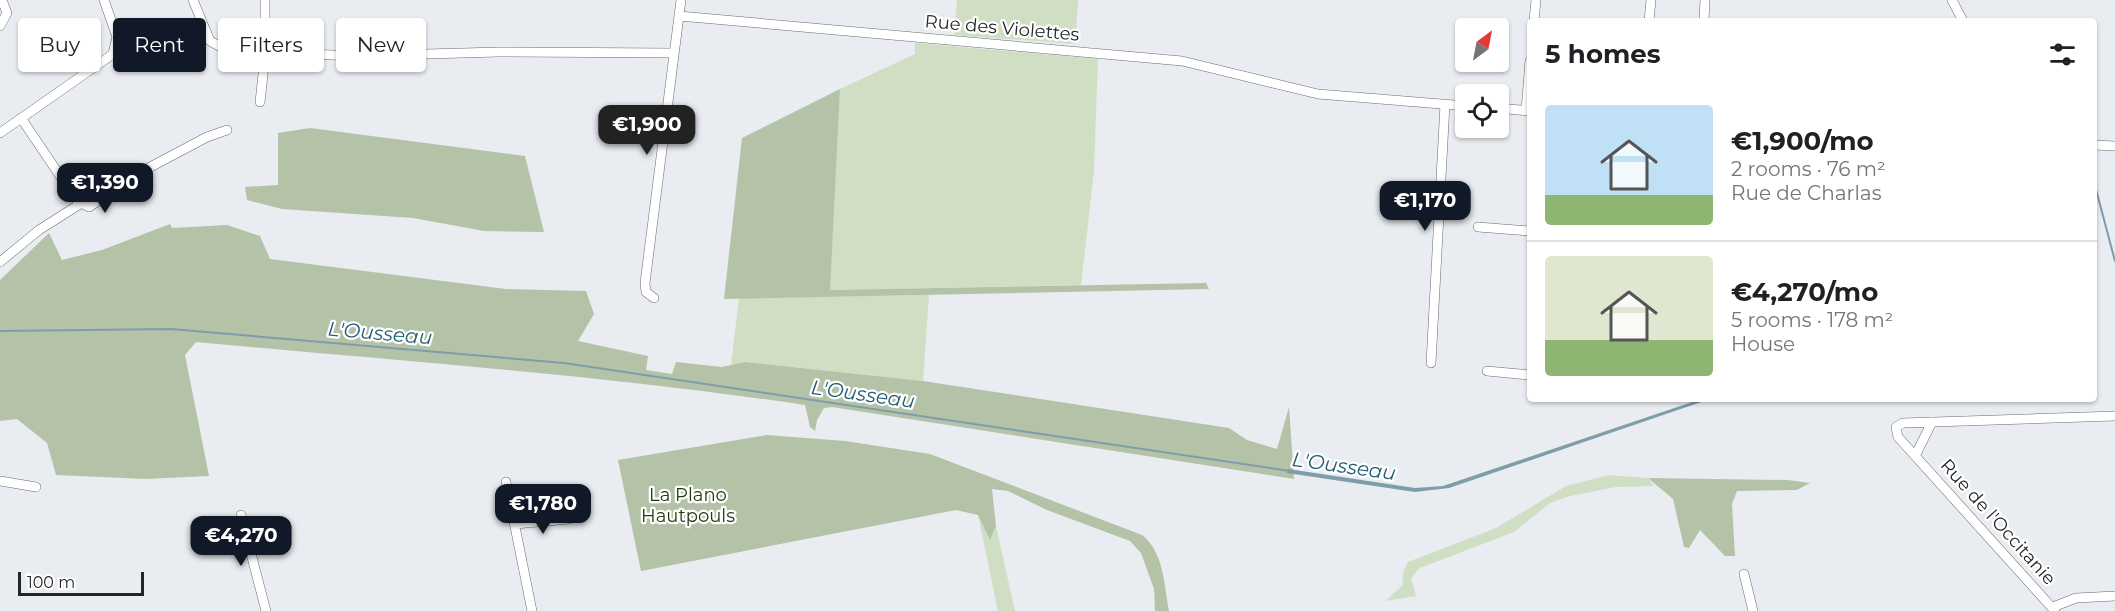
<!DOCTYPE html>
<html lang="en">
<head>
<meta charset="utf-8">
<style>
  :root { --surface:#fff; --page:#f6f6f6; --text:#202124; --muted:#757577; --line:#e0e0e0; --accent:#111827 }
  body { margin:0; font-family:Montserrat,sans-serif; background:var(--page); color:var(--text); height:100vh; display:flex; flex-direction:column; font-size:22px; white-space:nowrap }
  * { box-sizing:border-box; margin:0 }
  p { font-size:20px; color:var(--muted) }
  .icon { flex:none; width:33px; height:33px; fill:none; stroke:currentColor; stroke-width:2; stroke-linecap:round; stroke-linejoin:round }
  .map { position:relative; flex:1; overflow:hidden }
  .panel { position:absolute; left:1527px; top:18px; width:570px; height:384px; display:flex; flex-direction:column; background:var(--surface); border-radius:6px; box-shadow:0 2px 4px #0004 }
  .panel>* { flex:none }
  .hud { position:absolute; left:18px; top:18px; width:570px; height:54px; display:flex; gap:12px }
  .needle { width:39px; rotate:32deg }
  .buttons { position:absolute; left:1455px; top:18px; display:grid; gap:12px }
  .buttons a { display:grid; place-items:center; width:54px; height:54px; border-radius:6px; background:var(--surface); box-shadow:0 2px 4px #0004; font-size:30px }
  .scale { position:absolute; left:18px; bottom:15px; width:126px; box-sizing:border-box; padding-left:6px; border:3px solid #232526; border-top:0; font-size:16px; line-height:21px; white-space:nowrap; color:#232526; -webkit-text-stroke:4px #fff; paint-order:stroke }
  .price { position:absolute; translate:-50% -51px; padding:0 14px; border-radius:12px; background:var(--accent); color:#fff; font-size:20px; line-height:39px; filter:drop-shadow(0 2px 3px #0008) }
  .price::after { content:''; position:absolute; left:50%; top:36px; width:18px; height:14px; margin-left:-9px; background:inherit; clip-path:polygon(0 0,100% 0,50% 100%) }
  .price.selected { background:#222; color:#fff }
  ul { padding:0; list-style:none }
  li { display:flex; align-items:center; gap:18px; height:150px; padding:0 18px }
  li+li { border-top:2px solid var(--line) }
  li span { display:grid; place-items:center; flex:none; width:168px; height:120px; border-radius:6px; color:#555 }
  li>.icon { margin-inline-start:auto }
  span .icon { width:72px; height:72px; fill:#fffc; stroke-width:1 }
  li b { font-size:26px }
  h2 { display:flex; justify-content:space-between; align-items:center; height:72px; padding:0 18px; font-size:26px }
  .pill { padding:0 21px; border-radius:6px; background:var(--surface); box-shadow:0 2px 4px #0004; font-size:21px; line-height:54px }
  .pill.selected { background:var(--accent); color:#fff }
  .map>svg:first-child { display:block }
</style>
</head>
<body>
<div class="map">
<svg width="2115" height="611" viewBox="0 0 2115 611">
  <rect width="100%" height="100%" fill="#e9ecf0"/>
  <path fill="#d0dfc4" d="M957,0H1078L1075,44L954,35Z
    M915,43L1098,59L1094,171L1081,285L829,290L840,89L915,54Z
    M929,295L923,381L745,362L731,365L739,298Z
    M1609,475L1648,478L1654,486L1616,487L1570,496L1550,503L1514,532L1420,568L1411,578L1416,596L1385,601L1402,586L1403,572L1408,562L1496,528L1566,486Z
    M978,515L990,539L996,526L1015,611H998Z"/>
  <path fill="#b4c3a8" d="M840,89L830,290L1206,283L1209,289L724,299L742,138Z
    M310,128L525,156L544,232L484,231L413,218L282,209L247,200L245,187L278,185V133Z
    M170,224L172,228L227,225L260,236L270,259L506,289L586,291L594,314L578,341L648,356L646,370L672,374L676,362L722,367L745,362L923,381L1229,428L1247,440L1277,449L1289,407L1294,479L832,407L824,408L817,420L815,431L810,427L805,405C603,375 399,361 196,342L185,355L209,476L146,479L56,475L47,443L17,419L0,421V280L49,233L62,260L102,250Z
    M767,435L845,441L930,454L1142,535C1164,552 1164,585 1169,611H1155L1154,589L1141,553L1130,541L1047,510L1008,491L992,489L996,526L990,540L978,515L956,510L641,571L618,460Z
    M1648,478L1788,480L1810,483L1797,490L1737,491L1732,504L1735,556H1725L1700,530L1689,548L1684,547L1673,499Z"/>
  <path fill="#7d9dab" d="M1701,399H1710L1449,488L1415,492L1287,473L1288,469L1415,488L1443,486Z"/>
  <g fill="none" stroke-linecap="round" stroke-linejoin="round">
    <path stroke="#7d9dab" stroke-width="2" d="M2094,182L2115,261
      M0,331L171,329L564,363L1290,471"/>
    <defs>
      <path id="minor" d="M193,0L210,41L221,47L261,51
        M1952,0L1963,21
        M679,16L1182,61L1318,94L1466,106
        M1534,21L1536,0
        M1649,21L1651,0
        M1704,21L1705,0
        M0,26L7,13L2,0
        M265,47V0
        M270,52L353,56L499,52L673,53
        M260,102L265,56
        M1498,108L1530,111
        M1526,110L1530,61
        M21,118L77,201L89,207L139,173L207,137L227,130
        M0,133L113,54L117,37L104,0
        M2094,145L2115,146
        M1478,227L1530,231
        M0,262L39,230L80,204
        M654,298L646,292L645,283L681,0
        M1431,363L1445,104
        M1487,371L1530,375
        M1915,456L1932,422
        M0,481L36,487
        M506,482L532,611
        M241,515L266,611
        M515,524L569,519
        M1744,574L1753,611
        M2053,607L2076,598L2115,596
        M2055,611L1898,437L1896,427L1903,423L2115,416"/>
    </defs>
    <use href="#minor" stroke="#696c6f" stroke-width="10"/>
    <use href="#minor" stroke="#fff" stroke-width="9"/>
  </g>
  <g text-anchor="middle" stroke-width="4.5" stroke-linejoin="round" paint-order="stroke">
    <g font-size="18" fill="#232526" stroke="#fff">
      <text transform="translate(1002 28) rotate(5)" y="6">Rue des Violettes</text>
      <text transform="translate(1998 522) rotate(48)" y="6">Rue de l'Occitanie</text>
    </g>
    <g font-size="18" fill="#263a0f" stroke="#fff">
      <text x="688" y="501">La Plano<tspan x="688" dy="21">Hautpouls</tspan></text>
    </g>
    <g font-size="20" font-style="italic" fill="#1f5d73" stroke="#fff">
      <text transform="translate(380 333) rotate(5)" y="7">L'Ousseau</text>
      <text transform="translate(863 394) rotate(8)" y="7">L'Ousseau</text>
      <text transform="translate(1344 466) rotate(8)" y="7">L'Ousseau</text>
    </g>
  </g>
</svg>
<div class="buttons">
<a><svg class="needle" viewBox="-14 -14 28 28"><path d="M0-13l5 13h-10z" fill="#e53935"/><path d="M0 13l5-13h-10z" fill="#757577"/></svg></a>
<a><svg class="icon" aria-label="locate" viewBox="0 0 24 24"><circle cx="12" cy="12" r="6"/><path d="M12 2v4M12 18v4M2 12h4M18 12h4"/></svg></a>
</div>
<div class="scale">100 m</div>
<b class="price selected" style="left:647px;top:156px">€1,900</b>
<b class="price" style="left:105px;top:214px">€1,390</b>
<b class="price" style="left:1425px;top:232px">€1,170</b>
<b class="price" style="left:543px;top:535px">€1,780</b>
<b class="price" style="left:241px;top:567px">€4,270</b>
<div class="hud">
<a class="pill">Buy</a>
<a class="pill selected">Rent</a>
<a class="pill">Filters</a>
<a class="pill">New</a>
</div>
<section class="panel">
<h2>5 homes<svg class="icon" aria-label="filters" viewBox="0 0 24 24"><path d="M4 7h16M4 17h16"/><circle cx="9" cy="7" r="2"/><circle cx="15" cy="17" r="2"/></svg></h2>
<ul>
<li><span style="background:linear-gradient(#bfe0f5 75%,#8fb573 0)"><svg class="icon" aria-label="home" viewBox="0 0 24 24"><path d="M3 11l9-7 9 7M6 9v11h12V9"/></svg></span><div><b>€1,900/mo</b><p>2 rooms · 76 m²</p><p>Rue de Charlas</p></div></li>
<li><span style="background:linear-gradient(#dfe7d0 70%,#8fb573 0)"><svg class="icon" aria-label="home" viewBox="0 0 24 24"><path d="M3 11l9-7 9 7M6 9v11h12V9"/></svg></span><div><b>€4,270/mo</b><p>5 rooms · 178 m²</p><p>House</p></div></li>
</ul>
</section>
</div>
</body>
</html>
